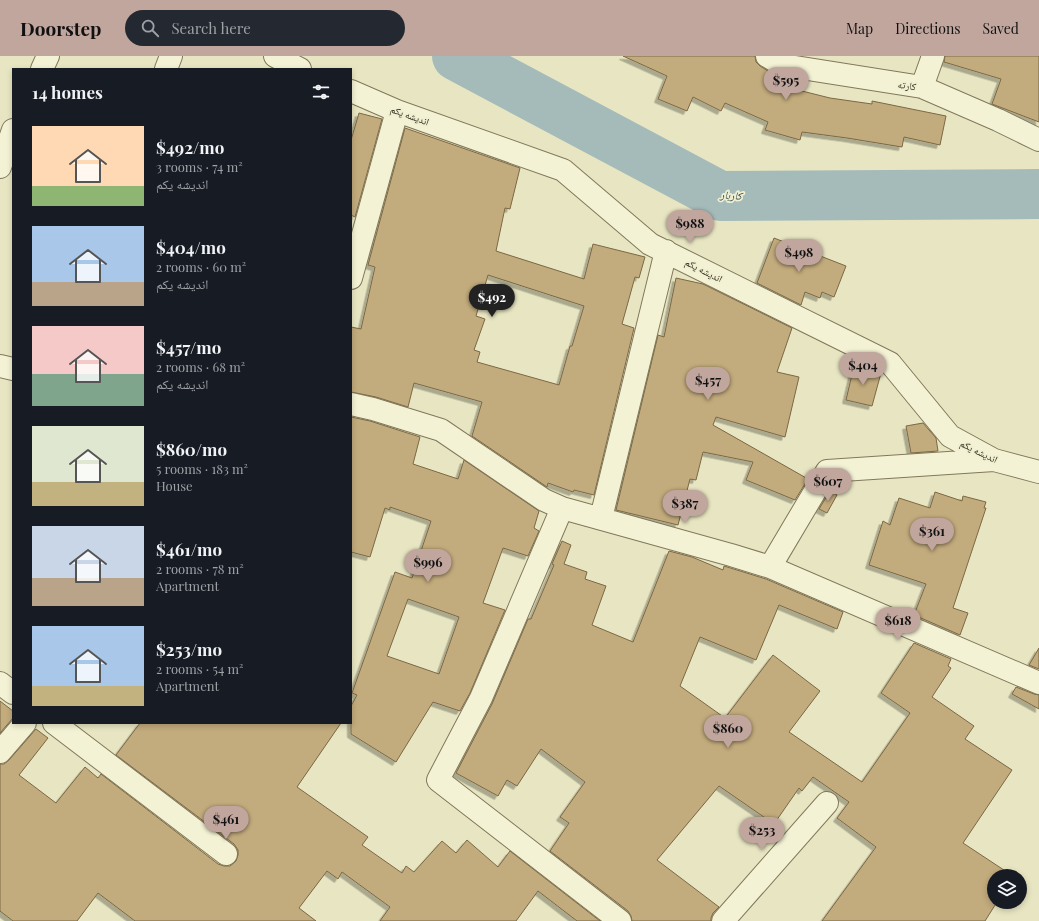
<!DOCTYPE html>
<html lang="en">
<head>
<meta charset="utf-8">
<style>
  :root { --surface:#171b24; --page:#242831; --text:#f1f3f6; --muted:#9ea1a6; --accent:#c1a69e }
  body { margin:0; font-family:"Playfair Display","Noto Naskh Arabic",serif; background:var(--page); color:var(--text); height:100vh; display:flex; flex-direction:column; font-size:15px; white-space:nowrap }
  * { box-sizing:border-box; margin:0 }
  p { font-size:13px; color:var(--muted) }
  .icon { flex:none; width:22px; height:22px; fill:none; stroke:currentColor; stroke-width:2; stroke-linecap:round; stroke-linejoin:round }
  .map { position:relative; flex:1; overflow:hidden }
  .sheet { position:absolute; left:12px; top:12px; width:340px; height:656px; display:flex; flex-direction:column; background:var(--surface); border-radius:0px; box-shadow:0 2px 6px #0003 }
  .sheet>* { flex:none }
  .tools { position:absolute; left:987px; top:813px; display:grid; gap:8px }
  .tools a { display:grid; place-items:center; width:40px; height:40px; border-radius:50%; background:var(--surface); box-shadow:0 2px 6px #0003; font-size:20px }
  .price { position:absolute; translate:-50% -34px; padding:0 9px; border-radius:14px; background:var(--accent); color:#111; font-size:13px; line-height:26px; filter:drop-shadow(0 1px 2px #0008) }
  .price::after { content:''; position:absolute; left:50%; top:24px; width:12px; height:9px; margin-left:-6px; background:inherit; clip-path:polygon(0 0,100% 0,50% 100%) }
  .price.current { background:#222; color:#fff }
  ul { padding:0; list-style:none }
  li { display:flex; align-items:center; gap:12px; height:100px; padding:0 20px }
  li span { display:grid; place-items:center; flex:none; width:112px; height:80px; border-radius:0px; color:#555 }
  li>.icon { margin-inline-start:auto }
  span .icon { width:48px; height:48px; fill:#fffc; stroke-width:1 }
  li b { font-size:17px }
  h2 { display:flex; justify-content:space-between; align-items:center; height:48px; padding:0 20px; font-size:17px }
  header { display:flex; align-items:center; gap:24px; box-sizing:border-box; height:56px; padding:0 20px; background:var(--accent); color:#111 }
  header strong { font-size:19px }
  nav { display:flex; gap:22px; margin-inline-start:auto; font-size:14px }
  .search { width:280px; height:36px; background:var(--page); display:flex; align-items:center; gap:10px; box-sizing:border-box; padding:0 14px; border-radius:22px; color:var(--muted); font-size:15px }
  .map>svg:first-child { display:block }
</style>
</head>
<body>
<header>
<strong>Doorstep</strong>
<div class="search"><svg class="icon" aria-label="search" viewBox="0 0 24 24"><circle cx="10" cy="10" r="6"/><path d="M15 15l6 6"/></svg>Search here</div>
<nav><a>Map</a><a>Directions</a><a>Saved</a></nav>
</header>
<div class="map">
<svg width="1039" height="865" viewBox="0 0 1039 865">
  <defs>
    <filter id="shadow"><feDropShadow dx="-3.5" dy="3.5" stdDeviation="0" flood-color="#0004"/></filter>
  </defs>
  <rect width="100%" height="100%" fill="#e8e6c2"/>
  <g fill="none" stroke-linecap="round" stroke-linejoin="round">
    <path stroke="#a4bbba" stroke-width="50" d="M457,0L720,140L1039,138"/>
  </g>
  <path fill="#c2ab7c" stroke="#7c6844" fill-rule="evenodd" filter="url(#shadow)" d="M623,0H755L756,6L760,10L776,20L780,21L801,25L798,34L830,42L872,48V45L946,60L940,89L904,81L902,91L847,82L802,76L800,84L765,74L768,66L725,47L721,55L693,41L687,55L658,43L667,20Z
    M945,0H1039V66L992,48L1001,23L944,6Z
    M359,57L382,63L355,161L351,159V84Z
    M405,72L520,112L510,153L505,152L496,195L584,223L593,188L645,201L639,222L635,221L622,268L634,272L594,439L574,434L573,436L548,427L547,431L472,380L482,346L414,327L408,351L376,341L351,336V271L361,273L375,211L368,209ZM488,219L584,250L572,290H570L559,329L477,306L480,296L474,294L485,263L476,260Z
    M774,182L846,210L834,241L822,236L820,242L805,236L801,249L757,227Z
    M676,222L703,228L792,272L777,316L799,321L785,381L716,361L713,369L808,423L795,444L746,424L753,406L703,396L696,424L690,423L678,469L616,454L658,279L664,281Z
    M854,310L881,317L872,350L846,344Z
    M351,361L370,365L420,381L413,408L458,423L464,404L539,455L534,472L539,475L528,500L503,492L483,547L505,554L470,637L460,655L433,646L396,706L351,678V650L357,639L352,637L395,516L412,522L431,465L390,451V454L385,452L370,501L351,496ZM408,543L459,561L439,618L387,600Z
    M923,367L936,382L938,395L911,397L906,370Z
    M830,435L837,439L827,457L819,453Z
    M935,436L962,445L963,440L986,446L984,452H986L953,552L968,557L960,579L914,559L926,528L869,509L883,465L890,469L899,442L930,452Z
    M562,485L571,489L564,508L587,516L585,523L606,530L592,569L633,586L669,495L692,501L723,514L724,510L766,523L843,556L837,573L779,549L756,604L700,581L680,630L725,662L773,599L820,635L789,676L862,726L910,657L881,637L914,587L951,603L948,610L951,612L932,641L974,670L965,683L1012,714L963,787L1013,820H994V846H997L985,865H822L876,791L837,762L849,746L813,721L802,735L799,732L774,768L719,730L657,804L719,851L713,857L711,862V865H632L631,860L628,855L550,795L569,767L560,761L585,726L541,693L517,730L507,724L498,740L456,717L492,648L528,563H531L554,509L552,508Z
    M1039,592V613L1029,609Z
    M1016,631L1034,638L1039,639V653L1012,638Z
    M0,645L13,655V662L0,677Z
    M140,667H341L297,731L368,781L362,789L402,817L406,810L414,816L442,785L456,797L467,784L498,811L510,795L600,865H577L538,835L516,865H380L390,851L342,816L338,823L327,815L299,852L316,865H135L98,837L77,865H13L0,855V708H4L9,704L36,673L48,682L19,719L56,747L85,711L98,722L101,718L218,808L224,810H230L236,805L238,799V794L234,788L116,699Z"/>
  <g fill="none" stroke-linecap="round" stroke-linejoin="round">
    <defs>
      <path id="minor" d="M275,0L300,13
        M767,0L782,9L922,31L998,64L1039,84
        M42,13L48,0
        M166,13L171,0
        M922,31L933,0
        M351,35L397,55L563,114L650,188L890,307L950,380L994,404L1039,416
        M0,111L13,74
        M351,222L397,55
        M0,310L13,313
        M351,348L373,353L441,374L544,444L562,452L731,499L770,511L827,415L994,404
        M562,452L481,642L438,724L620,865
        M601,462L666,195
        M770,511L1039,627
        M0,627L13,637
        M54,667L226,798
        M0,696L25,667
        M723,865L827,747"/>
    </defs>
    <use href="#minor" stroke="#80785b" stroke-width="24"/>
    <use href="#minor" stroke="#f4f2d4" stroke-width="22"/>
  </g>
  <g text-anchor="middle" stroke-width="3.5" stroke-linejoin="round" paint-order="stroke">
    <g font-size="10" fill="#312c1e" stroke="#f0efd1">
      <text transform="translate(907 29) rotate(8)" y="4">کارته</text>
      <text transform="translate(410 59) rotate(20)" y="4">اندیشه یکم</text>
      <text transform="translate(704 214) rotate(27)" y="4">اندیشه یکم</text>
      <text transform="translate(979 395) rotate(26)" y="4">اندیشه یکم</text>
    </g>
    <g font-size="11" font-style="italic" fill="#2f494f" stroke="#f0efd1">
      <text transform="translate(731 139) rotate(4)" y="4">کاربار</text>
    </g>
  </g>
</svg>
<div class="tools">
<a><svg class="icon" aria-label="layers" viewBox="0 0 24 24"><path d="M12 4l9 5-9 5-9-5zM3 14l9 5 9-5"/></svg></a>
</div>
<b class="price" style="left:786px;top:45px">$595</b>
<b class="price" style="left:690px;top:188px">$988</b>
<b class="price" style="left:799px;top:217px">$498</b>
<b class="price current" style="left:492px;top:262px">$492</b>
<b class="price" style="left:863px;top:330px">$404</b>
<b class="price" style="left:708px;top:345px">$457</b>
<b class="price" style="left:828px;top:446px">$607</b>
<b class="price" style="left:685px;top:468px">$387</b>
<b class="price" style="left:932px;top:496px">$361</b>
<b class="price" style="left:428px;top:527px">$996</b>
<b class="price" style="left:898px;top:585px">$618</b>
<b class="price" style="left:728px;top:693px">$860</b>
<b class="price" style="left:226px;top:784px">$461</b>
<b class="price" style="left:762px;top:795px">$253</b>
<section class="sheet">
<h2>14 homes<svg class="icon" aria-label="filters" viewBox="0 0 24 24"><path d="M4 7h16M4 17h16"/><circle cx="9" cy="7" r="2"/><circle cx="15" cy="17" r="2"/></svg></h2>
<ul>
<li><span style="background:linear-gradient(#ffd9b3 75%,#8fb573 0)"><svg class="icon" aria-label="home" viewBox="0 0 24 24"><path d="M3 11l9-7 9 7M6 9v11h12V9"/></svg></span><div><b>$492/mo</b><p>3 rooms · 74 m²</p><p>اندیشه یکم</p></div></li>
<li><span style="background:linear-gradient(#a9c7e8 70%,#b9a48a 0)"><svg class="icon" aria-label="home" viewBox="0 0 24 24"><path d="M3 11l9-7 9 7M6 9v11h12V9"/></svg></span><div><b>$404/mo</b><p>2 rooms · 60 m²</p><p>اندیشه یکم</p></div></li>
<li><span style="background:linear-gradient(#f6c9c9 60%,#7fa58c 0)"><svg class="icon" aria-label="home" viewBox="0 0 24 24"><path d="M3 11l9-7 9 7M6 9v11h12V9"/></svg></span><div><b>$457/mo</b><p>2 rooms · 68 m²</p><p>اندیشه یکم</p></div></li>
<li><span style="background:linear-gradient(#dfe7d0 70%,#c2b280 0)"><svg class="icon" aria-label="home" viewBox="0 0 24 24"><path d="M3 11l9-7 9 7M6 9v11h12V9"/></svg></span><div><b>$860/mo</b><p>5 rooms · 183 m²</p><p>House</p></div></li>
<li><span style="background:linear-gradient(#c9d6e8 65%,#b9a48a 0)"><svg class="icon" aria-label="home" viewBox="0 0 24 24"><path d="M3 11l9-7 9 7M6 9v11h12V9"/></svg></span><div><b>$461/mo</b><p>2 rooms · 78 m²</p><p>Apartment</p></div></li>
<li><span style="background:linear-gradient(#a9c7e8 75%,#c2b280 0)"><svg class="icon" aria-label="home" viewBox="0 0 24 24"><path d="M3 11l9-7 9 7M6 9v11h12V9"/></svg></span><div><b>$253/mo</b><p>2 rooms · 54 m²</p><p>Apartment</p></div></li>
</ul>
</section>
</div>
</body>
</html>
